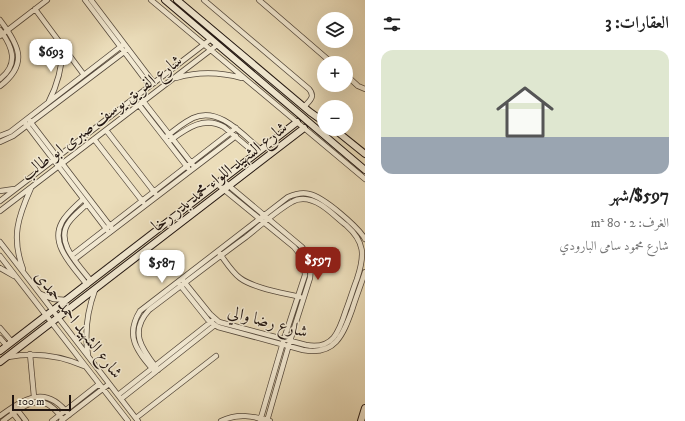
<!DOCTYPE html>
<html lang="ar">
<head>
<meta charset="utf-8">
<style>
  :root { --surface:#fff; --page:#f2f2f2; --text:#222; --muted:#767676; --line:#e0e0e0; --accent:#8f2418 }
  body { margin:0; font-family:"IM FELL DW Pica",Amiri,serif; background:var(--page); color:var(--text); direction:rtl; height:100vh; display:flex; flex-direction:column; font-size:15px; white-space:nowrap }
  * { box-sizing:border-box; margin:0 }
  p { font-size:13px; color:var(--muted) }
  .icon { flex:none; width:22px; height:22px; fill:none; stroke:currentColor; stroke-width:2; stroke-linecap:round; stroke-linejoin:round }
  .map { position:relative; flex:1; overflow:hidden; direction:ltr }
  .side { display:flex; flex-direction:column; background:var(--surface); width:320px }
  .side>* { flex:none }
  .controls { position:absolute; left:317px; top:12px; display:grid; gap:8px }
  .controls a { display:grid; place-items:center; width:36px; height:36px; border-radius:50%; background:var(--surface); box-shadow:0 4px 16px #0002; font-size:20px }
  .scale { position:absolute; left:12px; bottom:10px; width:59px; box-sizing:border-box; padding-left:4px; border:2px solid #221611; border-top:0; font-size:11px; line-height:14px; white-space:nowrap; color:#221611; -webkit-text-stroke:3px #f2e9d2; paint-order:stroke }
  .price { position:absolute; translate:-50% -34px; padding:0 9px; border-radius:8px; background:#fff; color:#222; font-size:13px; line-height:26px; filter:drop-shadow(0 1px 2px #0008) }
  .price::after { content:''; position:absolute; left:50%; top:24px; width:12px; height:9px; margin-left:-6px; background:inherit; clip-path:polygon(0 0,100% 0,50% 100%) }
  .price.on { background:var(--accent); color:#fff }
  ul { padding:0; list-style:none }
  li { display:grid; align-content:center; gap:8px; height:212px; padding:0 16px }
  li+li { border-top:1px solid var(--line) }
  li span { display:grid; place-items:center; height:124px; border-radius:12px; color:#555 }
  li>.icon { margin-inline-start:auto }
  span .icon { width:72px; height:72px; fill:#fffc; stroke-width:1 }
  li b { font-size:17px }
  h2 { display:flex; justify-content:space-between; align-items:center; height:48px; padding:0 16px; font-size:17px }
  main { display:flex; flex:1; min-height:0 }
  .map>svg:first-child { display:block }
</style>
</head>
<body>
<main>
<section class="side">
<h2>العقارات: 3<svg class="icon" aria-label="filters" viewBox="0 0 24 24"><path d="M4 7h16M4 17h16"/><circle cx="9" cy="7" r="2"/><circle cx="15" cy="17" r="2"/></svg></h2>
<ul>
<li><span style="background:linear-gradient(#dfe7d0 70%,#9aa5b1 0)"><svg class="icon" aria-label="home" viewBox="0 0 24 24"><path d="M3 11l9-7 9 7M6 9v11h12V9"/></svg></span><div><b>$597/شهر</b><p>الغرف: 2 · 80 m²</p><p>شارع محمود سامى البارودي</p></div></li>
</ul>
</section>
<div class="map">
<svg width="365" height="421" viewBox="0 0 365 421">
  <rect width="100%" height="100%" fill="#ebddba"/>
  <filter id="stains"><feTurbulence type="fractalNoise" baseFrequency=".005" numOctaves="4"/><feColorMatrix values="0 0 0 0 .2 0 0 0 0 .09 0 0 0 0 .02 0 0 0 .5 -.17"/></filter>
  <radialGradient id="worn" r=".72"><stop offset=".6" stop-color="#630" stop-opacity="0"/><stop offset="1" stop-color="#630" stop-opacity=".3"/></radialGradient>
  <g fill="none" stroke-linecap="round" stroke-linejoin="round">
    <defs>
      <path id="street" d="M85,0L150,86
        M91,0L154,83
        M151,0L365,179
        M204,0L309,89C316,97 309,101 304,107
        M259,0L332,63
        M35,9L84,75
        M0,20C19,45 29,64 0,86
        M0,30C13,47 19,64 0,79
        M0,36L47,0
        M346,75L358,86L365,89
        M176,78C199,71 220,72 242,78
        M49,101C58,84 62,66 63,47
        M143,101L193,165
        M139,105L188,168
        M29,120L111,227
        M26,124L107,230
        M106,130L155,193
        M0,136L10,132L124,44
        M165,138C173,131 183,123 193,118C219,106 243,135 261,150
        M94,139L143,202
        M0,142L13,136L128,49
        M168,142C185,130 203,115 224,127L256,154
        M222,180L302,247L308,256L310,261L311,267L310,278L290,341L267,421
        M217,184L294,247L298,252L304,263L305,275L284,339L260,421
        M0,191L14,189
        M83,199C76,206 67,213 62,222C49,245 74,267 87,285
        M0,201L211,39
        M87,204C81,210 74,215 69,222C54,242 79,265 91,281
        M0,211L217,45
        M0,242L138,421
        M220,254C226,262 232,272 240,278C253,288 284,293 300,297
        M72,255L236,128
        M0,256L128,421
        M75,259L236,136
        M0,268L14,276
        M23,269C11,237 18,217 31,188
        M180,285L208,320L218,327L303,350C335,356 343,335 352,310C356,297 361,285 365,272
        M41,294L53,299L67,300
        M0,328L12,342
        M0,338L7,346
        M30,354L34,397
        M88,355C84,332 87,312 95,290
        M8,357C34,352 59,355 84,366
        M158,370C143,350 128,333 149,310C181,286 213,261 246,237C260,226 276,211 292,202C295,200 299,199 303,199C320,199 334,216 346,225C365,242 365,255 357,279C353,289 350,300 346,310C339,332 333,350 306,345L219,322L210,314L185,283L182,279
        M155,372C138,352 124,337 140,311L288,197C295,194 302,192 309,194C324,197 358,227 365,239
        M118,395L212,321
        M121,399L215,325
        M16,408L26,421
        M12,412L19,421
        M0,416C25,398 46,384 69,415
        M136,418L216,356
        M3,421C26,404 43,389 63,420
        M52,421L99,384
        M61,421L109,384
        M221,421C238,413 253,416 270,421"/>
      <path id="secondary" d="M165,0L365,170
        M177,0L310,112L324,122
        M334,129L365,154
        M0,351L297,122
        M0,362L304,128
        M361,421L365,408"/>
    </defs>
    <use href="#street" stroke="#54483b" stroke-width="6"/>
    <use href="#secondary" stroke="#221611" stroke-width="8"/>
    <use href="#street" stroke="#f2e9d2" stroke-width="4.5"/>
    <use href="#secondary" stroke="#f2e9d2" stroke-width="6"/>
  </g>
  <g text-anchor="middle" stroke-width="3" stroke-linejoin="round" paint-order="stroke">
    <g font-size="17" fill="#221611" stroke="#f2e9d2">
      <text transform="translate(101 117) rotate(-37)" y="6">شارع الفريق يوسف صبرى ابو طالب</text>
      <text transform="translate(219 176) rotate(-38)" y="6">شارع الشهيد اللواء محمد بدر رخا</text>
      <text transform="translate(268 321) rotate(15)" y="6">شارع رضا والي</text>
      <text transform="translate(79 324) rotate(52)" y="6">شارع الشهيد احمد حمدى</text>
    </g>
  </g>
  <rect width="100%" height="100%" filter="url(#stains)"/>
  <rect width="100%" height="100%" fill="url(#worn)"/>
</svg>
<div class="controls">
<a><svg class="icon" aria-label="layers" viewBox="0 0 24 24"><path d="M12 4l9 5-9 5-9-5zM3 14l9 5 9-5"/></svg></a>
<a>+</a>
<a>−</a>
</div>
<div class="scale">100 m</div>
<b class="price" style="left:51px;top:73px">$693</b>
<b class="price on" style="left:318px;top:281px">$597</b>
<b class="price" style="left:162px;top:284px">$587</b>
</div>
</main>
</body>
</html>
